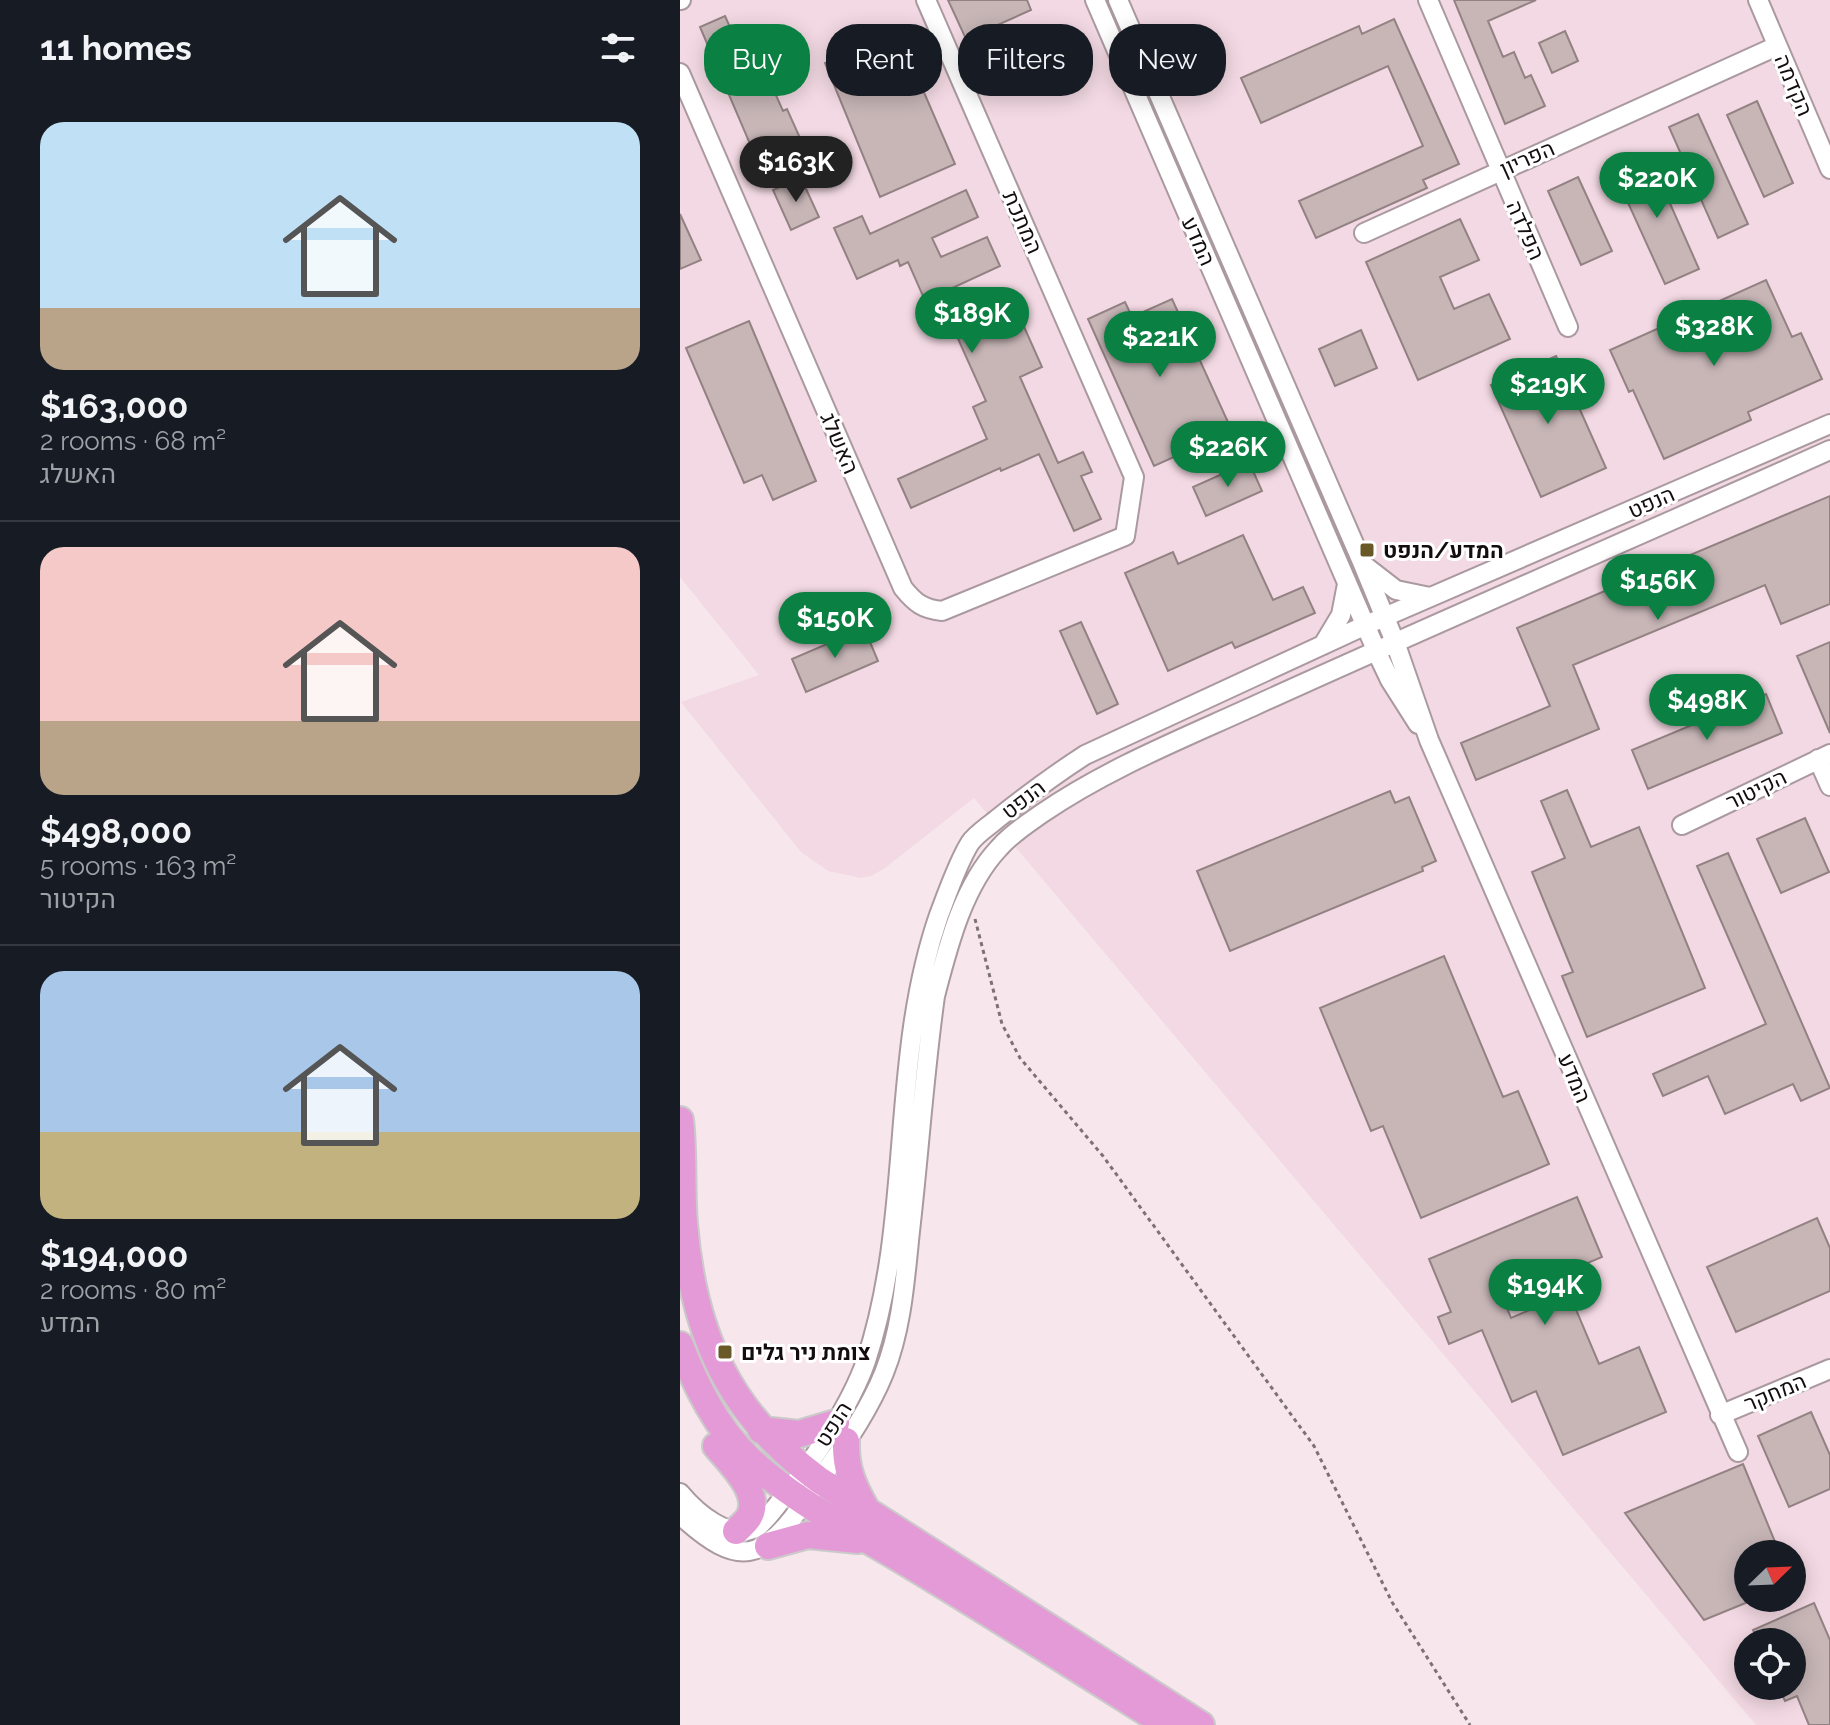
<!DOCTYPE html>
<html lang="en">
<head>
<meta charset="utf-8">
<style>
  :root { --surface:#171b24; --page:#20242c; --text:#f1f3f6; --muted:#9ea1a6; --line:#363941; --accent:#0b8043 }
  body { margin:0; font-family:Raleway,Heebo,sans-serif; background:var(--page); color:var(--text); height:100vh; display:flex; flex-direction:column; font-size:30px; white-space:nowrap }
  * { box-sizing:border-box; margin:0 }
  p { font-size:26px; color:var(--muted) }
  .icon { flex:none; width:44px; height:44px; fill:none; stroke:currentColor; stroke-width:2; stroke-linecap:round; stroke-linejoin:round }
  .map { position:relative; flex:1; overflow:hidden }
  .drawer { display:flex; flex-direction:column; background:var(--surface); width:680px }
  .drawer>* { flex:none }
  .banner { position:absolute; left:24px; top:24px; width:760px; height:72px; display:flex; gap:16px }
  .needle { width:52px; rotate:67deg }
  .tools { position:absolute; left:1054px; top:1540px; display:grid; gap:16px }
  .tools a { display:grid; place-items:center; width:72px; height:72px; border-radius:50%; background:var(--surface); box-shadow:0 4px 20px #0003; font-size:40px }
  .price { position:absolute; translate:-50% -68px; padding:0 18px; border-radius:28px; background:var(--accent); color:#fff; font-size:26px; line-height:52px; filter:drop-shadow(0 2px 4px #0008) }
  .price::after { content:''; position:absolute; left:50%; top:48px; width:24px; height:18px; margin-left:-12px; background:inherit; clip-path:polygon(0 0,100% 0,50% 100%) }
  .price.active { background:#222; color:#fff }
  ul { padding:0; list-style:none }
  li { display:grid; align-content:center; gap:16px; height:424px; padding:0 40px }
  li+li { border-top:2px solid var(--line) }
  li span { display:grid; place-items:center; height:248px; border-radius:24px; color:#555 }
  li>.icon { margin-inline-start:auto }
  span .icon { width:144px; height:144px; fill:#fffc; stroke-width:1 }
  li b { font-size:34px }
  h2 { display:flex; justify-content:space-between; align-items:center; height:96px; padding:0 40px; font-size:34px }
  .tag { padding:0 28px; border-radius:32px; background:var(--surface); box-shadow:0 4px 20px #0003; font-size:28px; line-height:72px }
  .tag.active { background:var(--accent); color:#fff }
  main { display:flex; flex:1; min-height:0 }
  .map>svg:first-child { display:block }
</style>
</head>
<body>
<main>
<section class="drawer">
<h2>11 homes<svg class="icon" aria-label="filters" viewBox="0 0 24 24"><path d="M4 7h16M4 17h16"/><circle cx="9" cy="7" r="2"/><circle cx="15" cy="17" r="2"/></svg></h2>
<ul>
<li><span style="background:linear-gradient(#bfe0f5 75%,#b9a48a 0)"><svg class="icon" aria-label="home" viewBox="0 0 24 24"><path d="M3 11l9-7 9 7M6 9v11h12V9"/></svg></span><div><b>$163,000</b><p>2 rooms · 68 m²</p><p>האשלג</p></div></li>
<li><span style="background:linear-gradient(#f6c9c9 70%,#b9a48a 0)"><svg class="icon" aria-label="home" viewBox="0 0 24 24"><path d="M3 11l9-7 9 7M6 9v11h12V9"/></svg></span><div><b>$498,000</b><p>5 rooms · 163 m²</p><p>הקיטור</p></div></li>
<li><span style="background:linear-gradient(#a9c7e8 65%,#c2b280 0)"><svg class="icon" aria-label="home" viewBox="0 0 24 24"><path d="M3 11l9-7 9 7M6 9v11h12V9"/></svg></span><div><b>$194,000</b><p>2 rooms · 80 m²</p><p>המדע</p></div></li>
</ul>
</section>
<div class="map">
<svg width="1150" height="1725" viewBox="0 0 1150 1725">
  <rect width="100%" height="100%" fill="#f7e6ec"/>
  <path fill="#f3d9e3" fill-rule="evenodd" d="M0,0H1150V1725H1076L294,798L205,868L191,876L181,878L148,871L121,852L1,702L79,675L0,577ZM1068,1554H1112V1598H1068ZM1068,1642H1112V1686H1068Z"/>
  <path fill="#c8b6b7" stroke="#938283" stroke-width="2" d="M268,0H347L351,10L286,39Z
    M774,0H856L808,21L823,57L834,52L845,78L851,75L865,106L825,124Z
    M45,16L78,90L91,84L103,111L107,109L120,138L76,158L20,27Z
    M714,19L779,164L743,180L747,188L636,238L619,201L743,146L708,66L581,123L561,78L679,26L682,34Z
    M217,30L275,164L200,197L145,63Z
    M363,30L374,55L349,66L338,41Z
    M885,31L898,61L872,73L859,43Z
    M1077,101L1113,183L1084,197L1047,115Z
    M1018,114L1068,224L1038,238L989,127Z
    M969,156L1019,269L985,284L934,172Z
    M898,177L932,251L901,265L868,191Z
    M121,178L139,217L111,230L93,190Z
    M286,190L298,217L252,238L261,257L307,237L320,266L270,289L285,324L333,302L362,367L340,377L378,463L403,452L412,472L401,476L421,519L394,531L359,454L321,471L320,468L231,508L218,479L307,439L293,407L306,401L271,323L252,332L241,308L247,305L228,262L220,266L218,260L177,279L154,228L182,216L190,234Z
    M0,214L21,260L0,269Z
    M780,219L799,260L760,277L774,309L809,294L830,339L738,380L686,262Z
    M1086,280L1112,337L1121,333L1142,379L1068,412L1071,420L984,459L953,390L949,392L930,350Z
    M492,299L552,431L474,466L408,319L445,302L452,317Z
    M69,321L136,481L93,500L82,475L64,483L6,348Z
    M681,330L697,368L655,386L639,349Z
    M876,356L926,468L861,497L811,385Z
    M569,462L582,491L526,516L513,487Z
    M1150,496V604L1101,624L1085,585L893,665L919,729L796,780L781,743L870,706L837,628Z
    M563,535L593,600L623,587L635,613L555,648L552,642L488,671L445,573L493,552L498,564Z
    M401,622L438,704L417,714L380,631Z
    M184,628L198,661L126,692L112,659Z
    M1150,642V733L1117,656Z
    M1086,694L1102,733L968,789L952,750Z
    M887,790L911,847L959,827L1025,988L907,1037L882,976L893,972L852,872L885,858L861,801Z
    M710,791L715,803L729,797L756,861L742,867L743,871L550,951L517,871Z
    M1125,818L1149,872L1101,893L1077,839Z
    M1048,853L1150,1088L1121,1101L1113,1084L1045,1114L1028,1076L983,1096L973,1074L1086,1024L1017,866Z
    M764,956L823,1097L838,1091L869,1164L741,1218L703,1126L691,1131L640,1008Z
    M897,1197L922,1257L823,1298L831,1318L889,1293L919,1364L959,1347L986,1412L883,1455L856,1391L832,1402L802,1330L769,1344L758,1317L771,1312L749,1259Z
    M1137,1218L1150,1248V1291L1056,1332L1027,1267Z
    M1131,1412L1150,1455V1489L1109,1507L1078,1436Z
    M1063,1464L1100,1554H1068V1602L1024,1620L945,1513Z
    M1134,1603L1150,1640V1725H1129L1117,1696L1105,1701L1098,1686H1112V1642H1079L1073,1630Z"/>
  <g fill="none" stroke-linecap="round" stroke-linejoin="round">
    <defs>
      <path id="minor" d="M0,0H1
        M415,0L700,659L710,680L738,724
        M438,0L682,562L715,642L749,740L1058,1452
        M748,0L888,327
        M1078,0L1150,169
        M0,73L223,588C235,603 243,609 262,611L445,536L454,477L246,0
        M684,233L1097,46
        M685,566L716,590L750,597
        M643,645L661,615L667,584
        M1138,759L1150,786
        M1002,825L1150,754
        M1040,1415L1150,1369
        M0,1493C16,1512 50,1543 77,1527C88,1519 97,1505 105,1495C134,1460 171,1404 186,1361C234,1216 209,1059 259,915C267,894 278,862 290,843C296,834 309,826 317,819C346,796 374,775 405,755L686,625L1150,424
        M0,1515C60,1570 83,1562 128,1497C155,1457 186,1418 204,1373C222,1328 225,1279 230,1231C239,1153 244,1074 255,996C268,946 283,886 319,848C331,834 347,824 361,814C428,768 504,738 576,705C767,618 959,536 1150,450"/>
      <path id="highway" d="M0,1120C4,1155 1,1190 4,1224C13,1334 49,1414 139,1480L521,1725
        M0,1345C16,1386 36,1427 68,1458C115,1503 175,1531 230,1565C316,1617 401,1671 487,1725
        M81,1430L119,1434L156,1423
        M166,1441C165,1468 173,1486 186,1509
        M36,1446C49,1462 83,1493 69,1517C66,1522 60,1527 56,1531
        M88,1546L128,1535L178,1540"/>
    </defs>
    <use href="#minor" stroke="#aa9aa0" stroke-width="22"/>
    <use href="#highway" stroke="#cbcaca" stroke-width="30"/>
    <path stroke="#7c7175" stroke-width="3" stroke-dasharray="4 4" stroke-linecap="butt" d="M295,919L322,1024L340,1058L423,1156L634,1446L712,1602L790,1725"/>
    <use href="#minor" stroke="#fff" stroke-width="18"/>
    <use href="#highway" stroke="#e49ad6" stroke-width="26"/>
  </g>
  <g fill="#685926" stroke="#fff" stroke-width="3">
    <rect x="679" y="542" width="16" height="16" rx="4"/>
    <rect x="37" y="1344" width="16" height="16" rx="4"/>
  </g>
  <g text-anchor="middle" stroke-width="6" stroke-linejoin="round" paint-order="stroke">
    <g font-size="22" fill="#130d0f" stroke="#fff">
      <text transform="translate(1114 85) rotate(67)" y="8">הקדמה</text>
      <text transform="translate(847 158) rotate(-24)" y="8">הפריון</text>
      <text transform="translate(343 222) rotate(66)" y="8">המתכת</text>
      <text transform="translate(846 230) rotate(66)" y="8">הפלדה</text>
      <text transform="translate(519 241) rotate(66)" y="8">המדע</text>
      <text transform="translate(160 443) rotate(67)" y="8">האשלג</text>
      <text transform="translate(971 502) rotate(-24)" y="8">הנפט</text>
      <text transform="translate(1076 789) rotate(-26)" y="8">הקיטור</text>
      <text transform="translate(343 799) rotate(-38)" y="8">הנפט</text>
      <text transform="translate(895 1078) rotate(67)" y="8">המדע</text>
      <text transform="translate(1095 1392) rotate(-23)" y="8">המחקר</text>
      <text transform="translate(153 1424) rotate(-58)" y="8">הנפט</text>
    </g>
    <g font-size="22" font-weight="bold" fill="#130d0f" stroke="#fff" text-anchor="start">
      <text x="703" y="558">המדע/הנפט</text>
      <text x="61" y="1360">צומת ניר גלים</text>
    </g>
  </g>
</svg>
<div class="tools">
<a><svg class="needle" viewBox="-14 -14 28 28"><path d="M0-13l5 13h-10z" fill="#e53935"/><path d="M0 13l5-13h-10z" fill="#9ea1a6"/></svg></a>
<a><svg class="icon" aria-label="locate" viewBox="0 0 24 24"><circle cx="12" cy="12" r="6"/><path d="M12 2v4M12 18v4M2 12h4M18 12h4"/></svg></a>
</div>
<b class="price active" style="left:116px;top:204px">$163K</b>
<b class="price" style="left:977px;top:220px">$220K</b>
<b class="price" style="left:292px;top:355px">$189K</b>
<b class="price" style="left:1034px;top:368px">$328K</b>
<b class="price" style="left:480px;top:379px">$221K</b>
<b class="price" style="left:868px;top:426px">$219K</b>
<b class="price" style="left:548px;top:489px">$226K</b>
<b class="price" style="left:978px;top:622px">$156K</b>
<b class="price" style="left:155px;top:660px">$150K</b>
<b class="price" style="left:1027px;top:742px">$498K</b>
<b class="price" style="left:865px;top:1327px">$194K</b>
<div class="banner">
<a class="tag active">Buy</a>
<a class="tag">Rent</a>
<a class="tag">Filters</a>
<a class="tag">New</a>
</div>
</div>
</main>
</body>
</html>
